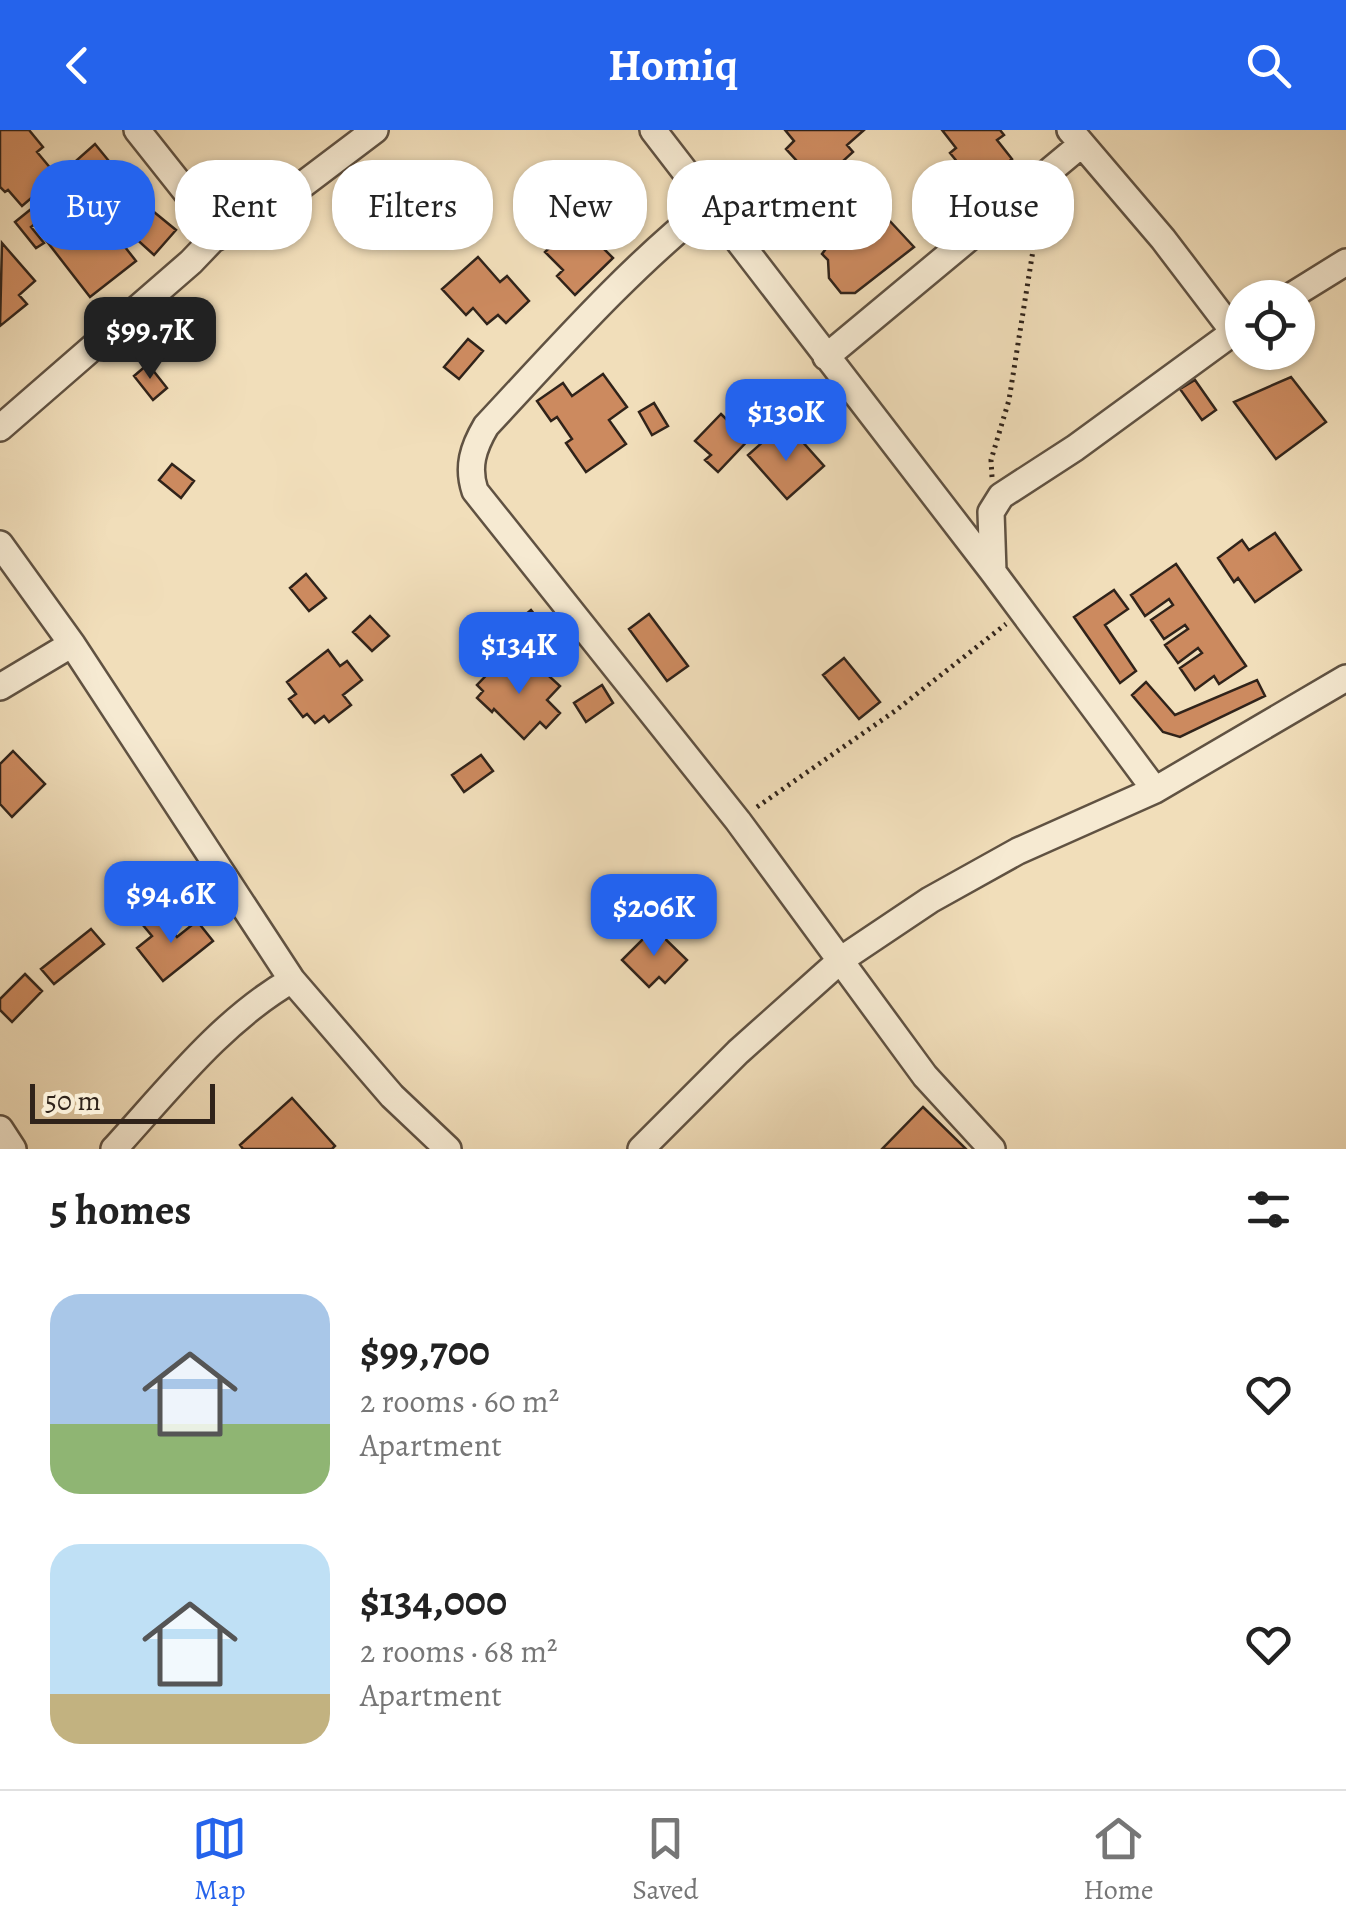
<!DOCTYPE html>
<html lang="en">
<head>
<meta charset="utf-8">
<style>
  :root { --surface:#fff; --page:#f2f2f2; --text:#222; --muted:#767676; --line:#e0e0e0; --accent:#2563eb }
  body { margin:0; font-family:Alegreya,serif; background:var(--page); color:var(--text); height:100vh; display:flex; flex-direction:column; font-size:38px; white-space:nowrap }
  * { box-sizing:border-box; margin:0 }
  p { font-size:32px; color:var(--muted) }
  .icon { flex:none; width:55px; height:55px; fill:none; stroke:currentColor; stroke-width:2; stroke-linecap:round; stroke-linejoin:round }
  .map { position:relative; height:1019px; overflow:hidden }
  .side { display:flex; flex-direction:column; background:var(--surface); flex:1 }
  .side>* { flex:none }
  .guide { position:absolute; left:30px; top:30px; width:1288px; height:90px; display:flex; gap:20px }
  .fabs { position:absolute; left:1225px; top:150px; display:grid; gap:20px }
  .fabs a { display:grid; place-items:center; width:90px; height:90px; border-radius:50%; background:var(--surface); box-shadow:0 2px 8px #0004; font-size:50px }
  .scale { position:absolute; left:30px; bottom:25px; width:185px; box-sizing:border-box; padding-left:10px; border:5px solid #30231a; border-top:0; font-size:28px; line-height:35px; white-space:nowrap; color:#30231a; -webkit-text-stroke:8px #f6ead2; paint-order:stroke }
  .price { position:absolute; translate:-50% -85px; padding:0 22px; border-radius:20px; background:var(--accent); color:#fff; font-size:32px; line-height:65px; filter:drop-shadow(0 2px 5px #0008) }
  .price::after { content:''; position:absolute; left:50%; top:60px; width:30px; height:22px; margin-left:-15px; background:inherit; clip-path:polygon(0 0,100% 0,50% 100%) }
  .price.selected { background:#222; color:#fff }
  ul { padding:0; list-style:none }
  li { display:flex; align-items:center; gap:30px; height:250px; padding:0 50px }
  li span { display:grid; place-items:center; flex:none; width:280px; height:200px; border-radius:30px; color:#555 }
  li>.icon { margin-inline-start:auto }
  span .icon { width:120px; height:120px; fill:#fffc; stroke-width:1 }
  li b { font-size:42px }
  h2 { display:flex; justify-content:space-between; align-items:center; height:120px; padding:0 50px; font-size:42px }
  .chip { padding:0 35px; border-radius:40px; background:var(--surface); box-shadow:0 2px 8px #0004; font-size:35px; line-height:90px }
  .chip.selected { background:var(--accent); color:#fff }
  header { display:flex; justify-content:space-between; align-items:center; height:130px; padding:0 50px; background:var(--accent); color:#fff; font-size:45px; font-weight:700 }
  .dock { display:flex; justify-content:space-around; align-items:center; height:140px; border-top:2px solid var(--line); background:var(--surface); font-size:28px; color:var(--muted) }
  .dock a { display:grid; justify-items:center; gap:5px }
  .dock .selected { color:var(--accent) }
  .map>svg:first-child { display:block }
</style>
</head>
<body>
<header><svg class="icon" aria-label="back" viewBox="0 0 24 24"><path d="M15 5l-7 7 7 7"/></svg>Homiq<svg class="icon" aria-label="search" viewBox="0 0 24 24"><circle cx="10" cy="10" r="6"/><path d="M15 15l6 6"/></svg></header>
<div class="map">
<svg width="1346" height="1019" viewBox="0 0 1346 1019">
  <rect width="100%" height="100%" fill="#f1deba"/>
  <filter id="stains"><feTurbulence type="fractalNoise" baseFrequency=".002" numOctaves="4"/><feColorMatrix values="0 0 0 0 .2 0 0 0 0 .09 0 0 0 0 .02 0 0 0 .5 -.17"/></filter>
  <radialGradient id="worn" r=".72"><stop offset=".6" stop-color="#630" stop-opacity="0"/><stop offset="1" stop-color="#630" stop-opacity=".3"/></radialGradient>
  <path fill="#cc8a5f" stroke="#30231a" stroke-width="2.5" d="M0,0H29L43,17L37,22L57,46L22,76L8,60L5,62L0,57Z
    M864,0L847,15L853,22L818,54L786,19L794,11L785,0Z
    M942,0H1000L1004,5L997,10L1012,29L989,48L983,41L972,50L950,23L956,18Z
    M95,14L113,36L88,58L69,37Z
    M41,71L50,82L31,97L44,113L36,118L15,92Z
    M874,74L914,117L855,163H841L829,148L828,130L822,124L834,108L831,103L853,81L864,83Z
    M80,82L88,93L99,84L136,131L90,167L45,109Z
    M154,82L176,100L154,125L133,106Z
    M572,96L590,114L595,110L613,128L575,165L557,146L563,140L545,122Z
    M2,113L35,151L19,165L27,174L0,196Z
    M478,127L500,152L507,146L529,171L506,193L498,185L487,194L473,178L466,185L442,159Z
    M468,209L483,221L459,249L444,237Z
    M148,234L167,258L153,270L134,246Z
    M603,244L627,277L609,290L626,314L586,342L566,313L572,309L557,287L551,291L537,271L563,253L572,266Z
    M1291,247L1326,292L1276,329L1234,272Z
    M1195,250L1216,280L1202,290L1180,259Z
    M654,273L668,296L652,305L639,282Z
    M721,284L730,293L735,287L754,304L718,342L705,330L711,325L695,311Z
    M774,302L789,319L800,309L824,336L787,369L748,325Z
    M172,334L194,351L181,368L159,350Z
    M1275,403L1301,440L1255,472L1238,448L1234,452L1218,428L1242,410L1249,420Z
    M1176,434L1246,536L1219,554L1214,546L1195,560L1180,538L1202,523L1198,518L1178,533L1165,515L1188,499L1185,495L1164,509L1151,490L1173,475L1169,469L1145,486L1131,465Z
    M306,444L326,468L309,481L290,458Z
    M1114,460L1128,479L1105,495L1136,541L1120,553L1074,487Z
    M531,480L549,502L516,529L498,507Z
    M649,484L688,536L667,551L629,499Z
    M370,486L389,506L372,521L353,502Z
    M328,520L340,536L347,531L362,550L343,565L351,575L329,592L324,586L315,593L307,584L303,587L289,569L296,564L287,552Z
    M505,526L527,548L538,536L560,556L547,570L560,583L546,598L540,592L524,609L494,579L492,582L477,568L483,561L477,555Z
    M844,528L880,572L859,589L823,545Z
    M1257,550L1265,566L1180,607L1163,602L1132,565L1146,552L1175,585Z
    M602,555L613,573L586,592L574,573Z
    M13,621L45,654L12,687L0,674V634Z
    M481,625L493,641L464,662L452,645Z
    M152,744L164,757L138,780L126,767Z
    M157,782L177,807L197,791L213,811L163,851L137,818L152,806L142,794Z
    M654,798L687,830L665,853L659,847L649,857L622,830Z
    M91,799L104,814L54,854L41,839Z
    M25,844L42,861L12,892L0,880V869Z
    M292,968L335,1016L332,1019H243L240,1015Z
    M923,977L966,1019H882Z"/>
  <g fill="none" stroke-linecap="round" stroke-linejoin="round">
    <defs>
      <path id="minor" d="M653,0L710,74C627,140 558,219 486,296C473,318 467,337 475,361L738,691L925,946L992,1019
        M1070,0L1163,109L1233,201
        M710,74L993,442L1155,660
        M213,109L264,84L375,0
        M1288,168L1346,132
        M826,227L1082,14
        M0,298L191,132L213,109L206,87L137,0
        M0,414L72,514L292,850L392,966L448,1019
        M993,442L991,382L1001,366L1075,318L1242,196
        M0,557L72,514
        M0,999L13,1019
        M114,1019C168,960 222,890 292,850
        M641,1019L738,922L842,829L930,770L1018,721L1155,660L1346,548"/>
    </defs>
    <use href="#minor" stroke="#605242" stroke-width="30"/>
    <path stroke="#30231a" stroke-width="5" stroke-dasharray="2.5 5" stroke-linecap="butt" d="M992,347L991,330L1009,270L1039,83
      M757,677L895,581L1006,494"/>
    <use href="#minor" stroke="#f6ead2" stroke-width="25"/>
  </g>
  <rect width="100%" height="100%" filter="url(#stains)"/>
  <rect width="100%" height="100%" fill="url(#worn)"/>
</svg>
<div class="fabs">
<a><svg class="icon" aria-label="locate" viewBox="0 0 24 24"><circle cx="12" cy="12" r="6"/><path d="M12 2v4M12 18v4M2 12h4M18 12h4"/></svg></a>
</div>
<div class="scale">50 m</div>
<b class="price selected" style="left:150px;top:252px">$99.7K</b>
<b class="price" style="left:786px;top:334px">$130K</b>
<b class="price" style="left:519px;top:567px">$134K</b>
<b class="price" style="left:171px;top:816px">$94.6K</b>
<b class="price" style="left:654px;top:829px">$206K</b>
<div class="guide">
<a class="chip selected">Buy</a>
<a class="chip">Rent</a>
<a class="chip">Filters</a>
<a class="chip">New</a>
<a class="chip">Apartment</a>
<a class="chip">House</a>
</div>
</div>
<section class="side">
<h2>5 homes<svg class="icon" aria-label="filters" viewBox="0 0 24 24"><path d="M4 7h16M4 17h16"/><circle cx="9" cy="7" r="2"/><circle cx="15" cy="17" r="2"/></svg></h2>
<ul>
<li><span style="background:linear-gradient(#a9c7e8 65%,#8fb573 0)"><svg class="icon" aria-label="home" viewBox="0 0 24 24"><path d="M3 11l9-7 9 7M6 9v11h12V9"/></svg></span><div><b>$99,700</b><p>2 rooms · 60 m²</p><p>Apartment</p></div><svg class="icon" aria-label="heart" viewBox="0 0 24 24"><path d="M12 20l-8-8c-3-5 5-10 8-4 3-6 11-1 8 4z"/></svg></li>
<li><span style="background:linear-gradient(#bfe0f5 75%,#c2b280 0)"><svg class="icon" aria-label="home" viewBox="0 0 24 24"><path d="M3 11l9-7 9 7M6 9v11h12V9"/></svg></span><div><b>$134,000</b><p>2 rooms · 68 m²</p><p>Apartment</p></div><svg class="icon" aria-label="heart" viewBox="0 0 24 24"><path d="M12 20l-8-8c-3-5 5-10 8-4 3-6 11-1 8 4z"/></svg></li>
</ul>
</section>
<nav class="dock">
<a class="selected"><svg class="icon" aria-label="map" viewBox="0 0 24 24"><path d="M3 6l6-2 6 2 6-2v14l-6 2-6-2-6 2zM9 4v14M15 6v14"/></svg>Map</a>
<a><svg class="icon" aria-label="saved" viewBox="0 0 24 24"><path d="M7 4h10v16l-5-4-5 4z"/></svg>Saved</a>
<a><svg class="icon" aria-label="home" viewBox="0 0 24 24"><path d="M3 11l9-7 9 7M6 9v11h12V9"/></svg>Home</a>
</nav>
</body>
</html>
